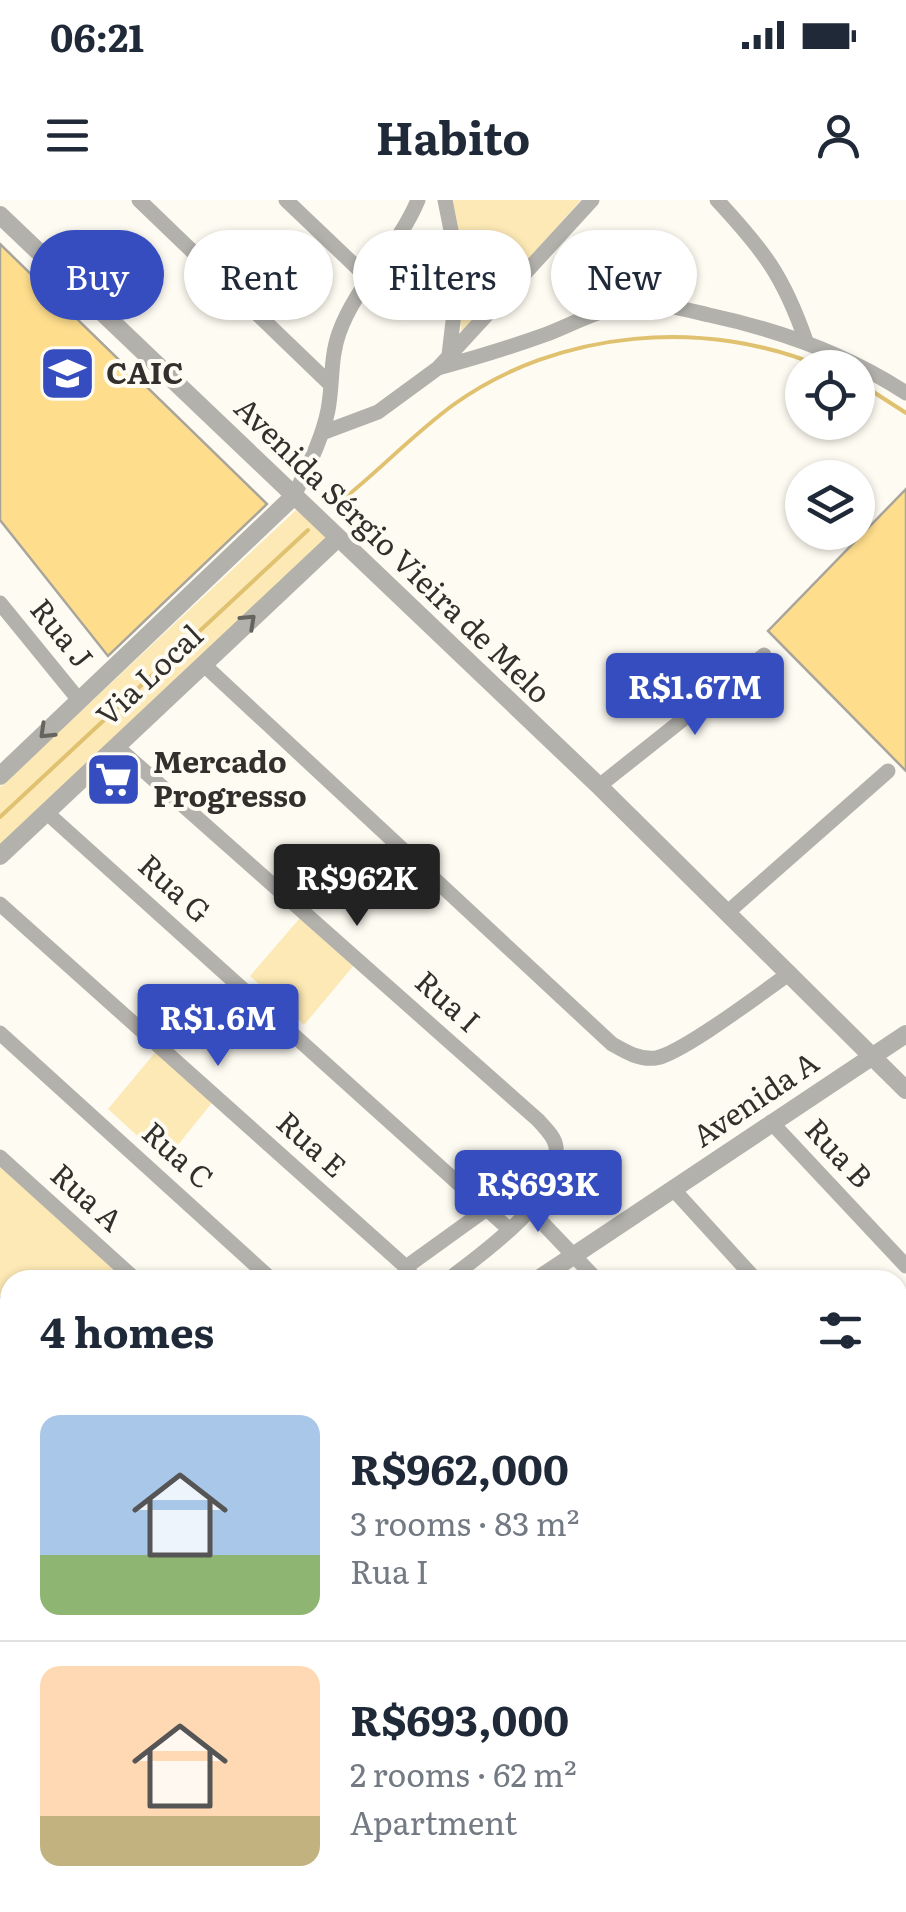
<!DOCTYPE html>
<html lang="en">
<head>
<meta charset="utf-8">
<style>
  :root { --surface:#fff; --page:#f6f6f7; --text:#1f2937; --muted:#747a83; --line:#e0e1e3; --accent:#354dbf }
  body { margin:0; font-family:Literata,serif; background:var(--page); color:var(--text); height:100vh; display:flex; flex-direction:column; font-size:38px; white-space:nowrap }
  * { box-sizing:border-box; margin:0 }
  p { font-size:32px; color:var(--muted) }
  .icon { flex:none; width:55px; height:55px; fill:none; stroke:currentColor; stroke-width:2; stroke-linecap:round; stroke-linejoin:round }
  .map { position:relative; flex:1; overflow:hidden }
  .panel { position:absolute; left:0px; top:1070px; width:908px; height:642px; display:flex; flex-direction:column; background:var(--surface); border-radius:30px 30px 0 0; box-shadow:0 2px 8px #0004 }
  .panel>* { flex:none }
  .banner { position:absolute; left:30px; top:30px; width:848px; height:90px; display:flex; gap:20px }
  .fabs { position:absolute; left:785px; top:150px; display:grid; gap:20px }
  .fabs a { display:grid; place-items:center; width:90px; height:90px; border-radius:50%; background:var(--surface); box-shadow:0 2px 8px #0004; font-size:50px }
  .price { position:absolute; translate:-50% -85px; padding:0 22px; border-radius:10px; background:var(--accent); color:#fff; font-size:32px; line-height:65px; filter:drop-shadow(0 2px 5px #0008) }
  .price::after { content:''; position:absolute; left:50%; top:60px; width:30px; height:22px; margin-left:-15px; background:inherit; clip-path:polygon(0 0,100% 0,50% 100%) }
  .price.selected { background:#222; color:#fff }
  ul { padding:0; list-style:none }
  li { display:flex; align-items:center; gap:30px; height:250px; padding:0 40px }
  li+li { border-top:2px solid var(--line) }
  li span { display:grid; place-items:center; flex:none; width:280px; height:200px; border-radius:20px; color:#555 }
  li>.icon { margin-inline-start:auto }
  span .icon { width:120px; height:120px; fill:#fffc; stroke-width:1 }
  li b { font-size:42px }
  h2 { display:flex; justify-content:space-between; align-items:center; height:120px; padding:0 40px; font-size:42px }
  .pill { padding:0 35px; border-radius:45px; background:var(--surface); box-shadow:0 2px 8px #0004; font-size:35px; line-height:90px }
  .pill.selected { background:var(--accent); color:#fff }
  .status { display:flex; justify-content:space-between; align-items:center; height:70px; padding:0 50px; background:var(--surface); direction:ltr }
  .status svg { height:28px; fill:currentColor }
  header { display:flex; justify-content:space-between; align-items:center; height:130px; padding:0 40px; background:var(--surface); font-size:45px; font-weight:700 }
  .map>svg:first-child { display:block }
</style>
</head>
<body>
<div class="status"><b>06:21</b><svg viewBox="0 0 49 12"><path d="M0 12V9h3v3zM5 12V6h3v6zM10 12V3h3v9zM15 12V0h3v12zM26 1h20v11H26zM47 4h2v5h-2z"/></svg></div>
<header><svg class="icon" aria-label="menu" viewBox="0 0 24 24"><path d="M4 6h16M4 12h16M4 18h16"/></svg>Habito<svg class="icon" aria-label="person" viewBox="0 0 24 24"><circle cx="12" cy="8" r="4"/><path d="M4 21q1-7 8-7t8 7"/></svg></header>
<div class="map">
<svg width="906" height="1712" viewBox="0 0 906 1712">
  <rect width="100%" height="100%" fill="#fefbf2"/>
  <path fill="#fde9b5" d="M441,0H581L462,134Z
    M296,310L326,335V342L0,647V587Z
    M300,718L355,764L304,825L250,776Z
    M158,849L215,899L165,961L108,909Z
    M0,963L132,1080H10V1108L0,1098Z"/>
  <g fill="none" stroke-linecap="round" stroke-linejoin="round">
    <path stroke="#e0c170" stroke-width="4" d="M858,182L906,213
      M336,305C377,273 411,236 453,205C559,129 706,117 825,168
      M0,617L308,330"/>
  </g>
  <path fill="#fede8d" stroke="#a9a59b" stroke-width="2.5" d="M0,44L267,304L108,456L0,320Z
    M906,289V571L768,431Z"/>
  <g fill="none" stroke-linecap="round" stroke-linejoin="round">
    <path stroke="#bdbbb3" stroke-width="2.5" stroke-dasharray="5 5" stroke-linecap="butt" d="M0,1574L10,1584"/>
    <path stroke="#b2b1ac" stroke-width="15" d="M139,0L331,185
      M286,0L370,80
      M445,0L459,71L449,155
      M717,0C764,51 783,75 806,141
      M438,168C475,158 511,147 547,134C575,123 603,107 633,105C659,102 684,109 709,115C779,130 845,153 906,193
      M322,233L378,212L438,168L592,0
      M294,296C307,268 322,240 328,210C333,184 330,158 339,133C356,85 398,48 418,0
      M0,403L79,500
      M203,464L612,844C626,852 639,860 656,858C683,853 764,791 790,773
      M116,546L538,920C545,928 555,937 556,947C562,1000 484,1051 448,1080
      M599,586L764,455
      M46,612L510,1030
      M0,704L406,1067L415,1080
      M728,712L888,571
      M0,833L272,1080
      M771,922L906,1066
      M0,957L136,1080
      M673,989L756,1080
      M531,1011L597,1080
      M406,1067L488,1008
      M0,1104L10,1114
      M898,1234L906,1243
      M898,1356L906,1350
      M898,1391L906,1399
      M0,1493L10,1483
      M0,1686L10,1697
      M15,1702L23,1712
      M704,1712L714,1702"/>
    <path stroke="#b2b1ac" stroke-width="18" d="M0,15L599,586L906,890
      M0,576L294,296
      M0,656L338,338
      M537,1080L906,834
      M0,1322L10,1315
      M898,1608L906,1616
      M144,1702L149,1712"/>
    <path stroke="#76736b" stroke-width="22" d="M0,1528L10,1539
      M0,1607L10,1619
      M75,1702L83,1712
      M169,1702L178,1712
      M493,1702L502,1712
      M290,1712L300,1702"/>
  </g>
  <defs><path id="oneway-chevron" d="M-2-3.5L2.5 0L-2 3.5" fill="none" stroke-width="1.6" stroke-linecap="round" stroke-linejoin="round" transform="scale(2.5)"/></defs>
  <g stroke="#65645f">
    <use href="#oneway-chevron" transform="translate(249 421) rotate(-43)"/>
    <use href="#oneway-chevron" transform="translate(46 532) rotate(136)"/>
  </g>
  <defs>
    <symbol id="school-square" viewBox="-11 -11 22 22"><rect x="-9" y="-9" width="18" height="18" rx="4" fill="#354dbf" stroke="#fefbf2"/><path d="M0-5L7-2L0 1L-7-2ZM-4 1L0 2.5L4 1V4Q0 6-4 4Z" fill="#fff"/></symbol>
    <symbol id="supermarket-square" viewBox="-11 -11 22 22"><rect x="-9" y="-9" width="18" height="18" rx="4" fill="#354dbf" stroke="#fefbf2"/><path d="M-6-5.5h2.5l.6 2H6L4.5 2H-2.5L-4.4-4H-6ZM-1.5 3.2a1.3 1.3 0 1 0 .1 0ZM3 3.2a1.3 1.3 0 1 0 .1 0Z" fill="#fff"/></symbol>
  </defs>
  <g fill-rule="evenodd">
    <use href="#school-square" x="36" y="142" width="63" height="63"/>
    <use href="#supermarket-square" x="82" y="548" width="63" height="63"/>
  </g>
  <g text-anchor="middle" stroke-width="8" stroke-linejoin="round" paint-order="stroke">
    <g font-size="30" font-weight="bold" fill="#32302c" stroke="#fefbf2" text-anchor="start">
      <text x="106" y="184">CAIC</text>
      <text x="153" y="573">Mercado<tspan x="153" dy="34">Progresso</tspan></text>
    </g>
    <g font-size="30" fill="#32302c" stroke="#fefbf2">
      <text transform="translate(392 351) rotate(44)" y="10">Avenida Sérgio Vieira de Melo</text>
      <text transform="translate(61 434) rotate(51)" y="10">Rua J</text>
      <text transform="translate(150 476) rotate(-43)" y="10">Via Local</text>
      <text transform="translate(174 689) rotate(42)" y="10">Rua G</text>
      <text transform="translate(447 802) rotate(42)" y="10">Rua I</text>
      <text transform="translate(756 900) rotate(-34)" y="10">Avenida A</text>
      <text transform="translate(311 945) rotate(42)" y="10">Rua E</text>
      <text transform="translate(838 954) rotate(47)" y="10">Rua B</text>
      <text transform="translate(177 956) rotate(42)" y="10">Rua C</text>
      <text transform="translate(86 998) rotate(42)" y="10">Rua A</text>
    </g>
  </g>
</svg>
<div class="fabs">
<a><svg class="icon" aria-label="locate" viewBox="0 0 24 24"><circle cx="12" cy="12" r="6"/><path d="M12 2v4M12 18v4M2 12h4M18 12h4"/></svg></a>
<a><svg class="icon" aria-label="layers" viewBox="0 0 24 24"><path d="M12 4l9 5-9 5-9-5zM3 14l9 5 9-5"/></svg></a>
</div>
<b class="price" style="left:695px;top:538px">R$1.67M</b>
<b class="price selected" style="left:357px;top:729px">R$962K</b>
<b class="price" style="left:218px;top:869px">R$1.6M</b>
<b class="price" style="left:538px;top:1035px">R$693K</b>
<div class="banner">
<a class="pill selected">Buy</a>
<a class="pill">Rent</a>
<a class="pill">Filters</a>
<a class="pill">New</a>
</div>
<section class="panel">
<h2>4 homes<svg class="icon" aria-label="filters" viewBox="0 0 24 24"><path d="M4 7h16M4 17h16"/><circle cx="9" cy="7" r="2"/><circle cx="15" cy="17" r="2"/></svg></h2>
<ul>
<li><span style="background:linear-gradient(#a9c7e8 70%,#8fb573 0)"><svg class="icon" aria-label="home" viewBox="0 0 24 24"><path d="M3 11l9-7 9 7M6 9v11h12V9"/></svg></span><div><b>R$962,000</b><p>3 rooms · 83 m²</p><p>Rua I</p></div></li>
<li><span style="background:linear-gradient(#ffd9b3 75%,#c2b280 0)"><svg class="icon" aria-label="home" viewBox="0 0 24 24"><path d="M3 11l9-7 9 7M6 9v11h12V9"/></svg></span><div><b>R$693,000</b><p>2 rooms · 62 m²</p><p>Apartment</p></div></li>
</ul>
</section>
</div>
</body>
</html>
